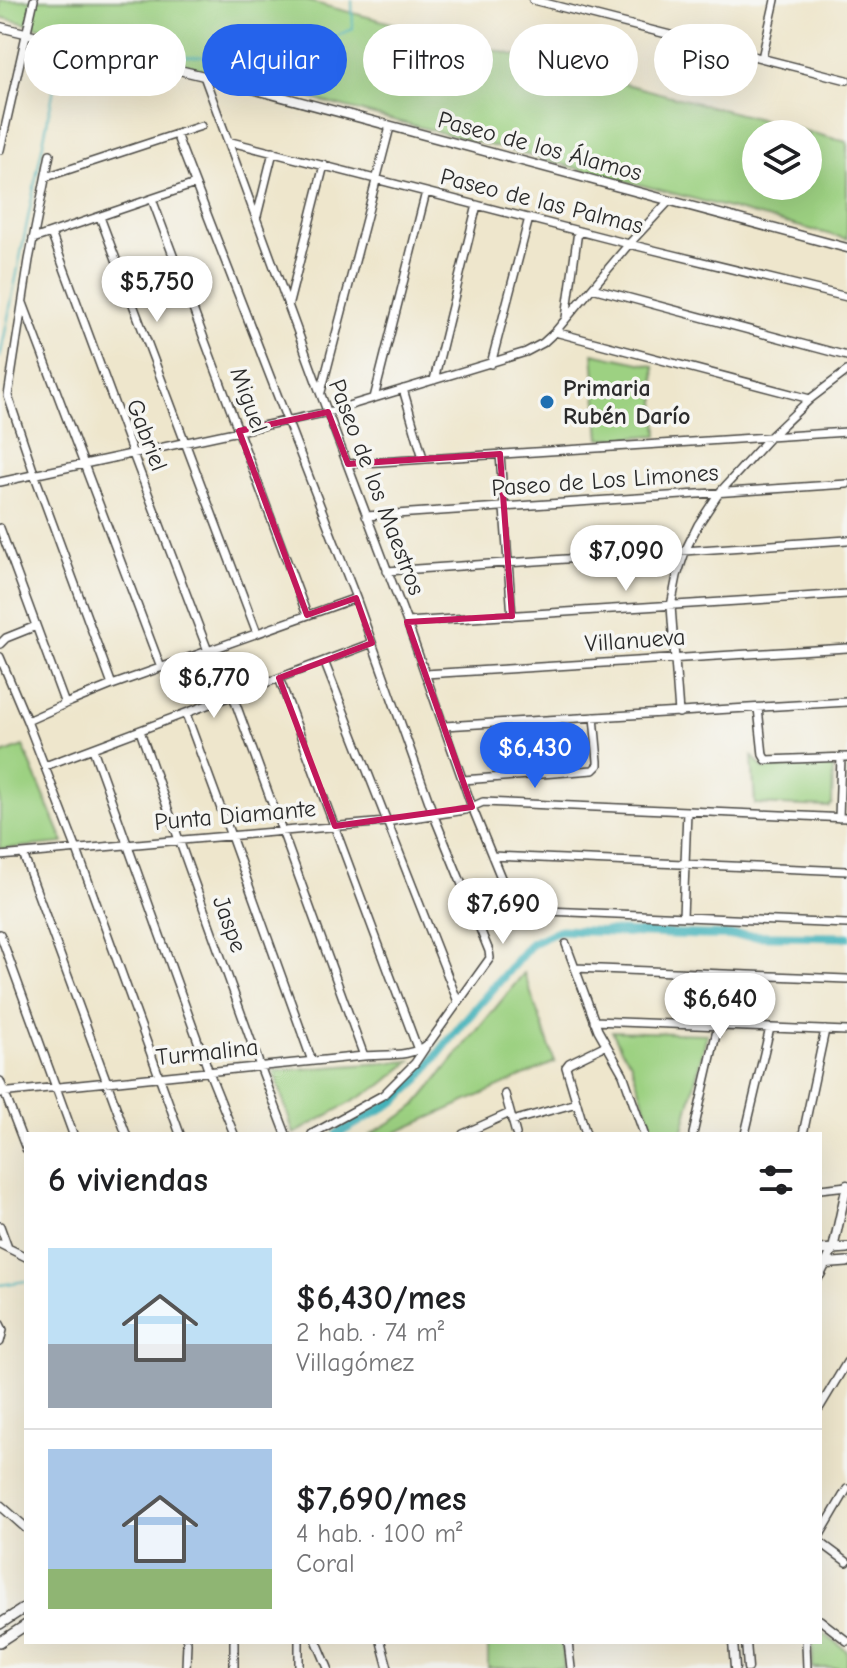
<!DOCTYPE html>
<html lang="es">
<head>
<meta charset="utf-8">
<style>
  :root { --surface:#fff; --page:#f2f2f2; --text:#202124; --muted:#757577; --line:#e0e0e0; --accent:#2563eb }
  body { margin:0; font-family:"Comic Neue",sans-serif; background:var(--page); color:var(--text); height:100vh; display:flex; flex-direction:column; font-size:30px; white-space:nowrap }
  * { box-sizing:border-box; margin:0 }
  p { font-size:26px; color:var(--muted) }
  .icon { flex:none; width:44px; height:44px; fill:none; stroke:currentColor; stroke-width:2; stroke-linecap:round; stroke-linejoin:round }
  .map { position:relative; flex:1; overflow:hidden }
  .details { position:absolute; left:24px; top:1132px; width:798px; height:512px; display:flex; flex-direction:column; background:var(--surface); border-radius:0px; box-shadow:0 8px 32px #0002 }
  .details>* { flex:none }
  .hud { position:absolute; left:24px; top:24px; width:800px; height:72px; display:flex; gap:16px }
  .tools { position:absolute; left:742px; top:120px; display:grid; gap:16px }
  .tools a { display:grid; place-items:center; width:80px; height:80px; border-radius:50%; background:var(--surface); box-shadow:0 8px 32px #0002; font-size:40px }
  .price { position:absolute; translate:-50% -68px; padding:0 18px; border-radius:28px; background:#fff; color:#222; font-size:26px; line-height:52px; filter:drop-shadow(0 2px 4px #0008) }
  .price::after { content:''; position:absolute; left:50%; top:48px; width:24px; height:18px; margin-left:-12px; background:inherit; clip-path:polygon(0 0,100% 0,50% 100%) }
  .price.active { background:var(--accent); color:#fff }
  ul { padding:0; list-style:none }
  li { display:flex; align-items:center; gap:24px; height:200px; padding:0 24px }
  li+li { border-top:2px solid var(--line) }
  li span { display:grid; place-items:center; flex:none; width:224px; height:160px; border-radius:0px; color:#555 }
  li>.icon { margin-inline-start:auto }
  span .icon { width:96px; height:96px; fill:#fffc; stroke-width:1 }
  li b { font-size:34px }
  h2 { display:flex; justify-content:space-between; align-items:center; height:96px; padding:0 24px; font-size:34px }
  .tag { padding:0 28px; border-radius:36px; background:var(--surface); box-shadow:0 8px 32px #0002; font-size:28px; line-height:72px }
  .tag.active { background:var(--accent); color:#fff }
  .map>svg:first-child { display:block }
</style>
</head>
<body>
<div class="map">
<svg width="847" height="1668" viewBox="0 0 847 1668">
  <rect width="100%" height="100%" fill="#f6f6f2"/>
  <filter id="ink" filterUnits="userSpaceOnUse"><feTurbulence type="fractalNoise" baseFrequency=".0125" numOctaves="2"/><feDisplacementMap in="SourceGraphic" scale="16" xChannelSelector="R" yChannelSelector="G"/><feConvolveMatrix kernelMatrix="1 2 1 2 8 2 1 2 1" color-interpolation-filters="sRGB"/></filter>
  <filter id="wash" filterUnits="userSpaceOnUse"><feTurbulence type="fractalNoise" baseFrequency=".006" numOctaves="4" result="noise"/><feDisplacementMap in="SourceGraphic" scale="32" xChannelSelector="R" yChannelSelector="G"/><feGaussianBlur stdDeviation="1.8" result="paint"/><feColorMatrix in="noise" values="0 0 0 0 0 0 0 0 0 0 0 0 0 0 0 0 0 1.4 0 .05"/><feComposite in="paint" operator="in"/></filter>
  <g filter="url(#wash)">
    <rect width="100%" height="100%" fill="#eee6cc"/>
    <path fill="#9dd182" stroke="#647e56" stroke-width="2" fill-rule="evenodd" d="M0,0H303L847,142V239L0,17ZM756,134H808V186H756Z
      M593,353L654,366L658,435L600,439Z
      M23,746L64,843L0,849V755Z
      M752,756L764,769L830,764L833,768L832,804L828,807L755,804Z
      M524,973L555,1062L393,1134H371L406,1113L416,1105Z
      M612,1031L707,1034L682,1134H655L630,1061L621,1049Z
      M411,1061L382,1085L294,1134L274,1071Z
      M820,1631L847,1651V1668H813L812,1642H820Z
      M488,1642H562L564,1668H488Z"/>
    <g fill="none" stroke-linecap="round" stroke-linejoin="round">
      <path stroke="#42b2ba" stroke-width="2" d="M128,51C190,61 258,57 319,42C330,39 342,33 353,29L352,0
        M0,358L58,68L79,56
        M0,1285L26,1281"/>
      <path stroke="#42b2ba" stroke-width="9" d="M337,1134L395,1101L415,1083L463,1023L532,943L560,930L702,935L847,937"/>
    </g>
  </g>
  <g filter="url(#ink)">
    <g fill="none" stroke-linecap="round" stroke-linejoin="round">
      <defs>
        <path id="minor" d="M533,0L847,80
          M762,58L775,0
          M204,76L321,395L407,622L472,807L513,907L524,910L847,924
          M227,141L629,244L847,297
          M0,150L34,0
          M50,154L29,260L8,396L35,476L112,685
          M46,177L201,126
          M152,199L307,615
          M257,216L273,152
          M100,217L257,633
          M51,233L133,454L208,651
          M33,239L195,184
          M592,288L847,356
          M23,303L161,668
          M289,303L324,165
          M566,318L578,231
          M555,332L810,399
          M491,364L529,218
          M434,380L477,205
          M403,389L423,458
          M321,392L390,127
          M374,398L426,192
          M500,454L512,616
          M348,464L847,432
          M0,482L328,412L526,352L543,343L555,332L629,244L669,201
          M366,516L847,484
          M0,528L65,704L27,721L77,850L180,1134
          M387,571L847,540
          M407,622L847,594
          M0,644L6,638L36,626
          M0,657L27,721
          M324,661L458,1002
          M425,674L847,648
          M279,678L418,1050
          M233,696L364,1056
          M65,704L112,685L356,598
          M758,708L763,755L766,760L847,757
          M679,713L671,606L677,576L686,549L698,525L719,493L770,437L810,399L847,371
          M186,714L231,836L312,1061
          M444,726L847,702
          M140,731L260,1066L286,1134
          M93,749L209,1072L234,1134
          M45,766L372,643
          M463,780L593,770L598,765V761L594,717
          M839,818L841,757
          M23,854L126,1134
          M0,856L386,822L465,810L483,802L847,818
          M492,856L847,871
          M683,917L687,811
          M0,934L73,1134
          M566,944L598,1030L623,1074L644,1134
          M575,968L847,979
          M594,1021L847,1031
          M0,1081L26,1149
          M0,1093L364,1056C385,1054 412,1058 429,1043L490,958L489,951L434,816L356,598L176,134
          M505,1094L516,1134
          M512,1121L577,1103
          M312,1134L383,1095L415,1063L425,1048
          M463,1134L510,1113
          M586,1134L566,1067L569,1063L606,1045
          M693,1134L718,1026
          M745,1134L770,1028
          M803,1134L825,1030
          M820,1189L847,1186
          M0,1226L8,1248
          M0,1244L26,1257
          M0,1324L3,1330L0,1342
          M820,1407L847,1362
          M820,1535L847,1489
          M820,1542L847,1562
          M820,1620L847,1641
          M317,1642L328,1668
          M381,1642L388,1668
          M568,1642L571,1668
          M806,1642L807,1668
          M186,1668L187,1642
          M234,1668V1642
          M299,1668V1642"/>
        <path id="tertiary" d="M0,27L204,76L847,248
          M820,1275L833,1249L847,1185
          M0,1505L26,1528
          M733,1642L735,1668
          M746,1642L748,1668"/>
        <path id="secondary" d="M820,1250L847,1248
          M820,1264L847,1262
          M0,1624L26,1607
          M0,1642L26,1625"/>
      </defs>
      <use href="#minor" stroke="#484743" stroke-width="10"/>
      <use href="#tertiary" stroke="#484743" stroke-width="11"/>
      <use href="#secondary" stroke="#484743" stroke-width="12"/>
      <use href="#minor" stroke="#fff" stroke-width="7"/>
      <use href="#tertiary" stroke="#fff" stroke-width="8"/>
      <use href="#secondary" stroke="#fff" stroke-width="9"/>
    </g>
  </g>
  <path fill="none" stroke="#c2185b" stroke-width="6" stroke-linejoin="round" d="M328,412L348,464L500,454L512,616L407,622L472,807L335,826L279,678L372,643L356,598L307,615L239,431Z"/>
  <circle fill="#1f6fb2" stroke="#f6f6f2" stroke-width="3" cx="547" cy="402" r="8"/>
  <g text-anchor="middle" stroke-width="7" stroke-linejoin="round" paint-order="stroke">
    <g font-size="24" fill="#2b2b2b" stroke="#f6f6f2">
      <text transform="translate(540 146) rotate(15)" y="8">Paseo de los Álamos</text>
      <text transform="translate(542 201) rotate(14)" y="8">Paseo de las Palmas</text>
      <text transform="translate(249 400) rotate(70)" y="8">Miguel</text>
      <text transform="translate(147 435) rotate(69)" y="8">Gabriel</text>
      <text transform="translate(605 480) rotate(-4)" y="8">Paseo de Los Limones</text>
      <text transform="translate(377 487) rotate(69)" y="8">Paseo de los Maestros</text>
      <text transform="translate(635 640) rotate(-4)" y="8">Villanueva</text>
      <text transform="translate(235 815) rotate(-5)" y="8">Punta Diamante</text>
      <text transform="translate(230 924) rotate(70)" y="8">Jaspe</text>
      <text transform="translate(207 1052) rotate(-6)" y="8">Turmalina</text>
    </g>
    <g font-size="24" font-weight="bold" fill="#2b2b2b" stroke="#f6f6f2" text-anchor="start">
      <text x="563" y="396">Primaria<tspan x="563" dy="28">Rubén Darío</tspan></text>
    </g>
  </g>
</svg>
<div class="tools">
<a><svg class="icon" aria-label="layers" viewBox="0 0 24 24"><path d="M12 4l9 5-9 5-9-5zM3 14l9 5 9-5"/></svg></a>
</div>
<b class="price" style="left:157px;top:324px">$5,750</b>
<b class="price" style="left:626px;top:593px">$7,090</b>
<b class="price" style="left:214px;top:720px">$6,770</b>
<b class="price active" style="left:535px;top:790px">$6,430</b>
<b class="price" style="left:503px;top:946px">$7,690</b>
<b class="price" style="left:720px;top:1041px">$6,640</b>
<div class="hud">
<a class="tag">Comprar</a>
<a class="tag active">Alquilar</a>
<a class="tag">Filtros</a>
<a class="tag">Nuevo</a>
<a class="tag">Piso</a>
</div>
<section class="details">
<h2>6 viviendas<svg class="icon" aria-label="filters" viewBox="0 0 24 24"><path d="M4 7h16M4 17h16"/><circle cx="9" cy="7" r="2"/><circle cx="15" cy="17" r="2"/></svg></h2>
<ul>
<li><span style="background:linear-gradient(#bfe0f5 60%,#9aa5b1 0)"><svg class="icon" aria-label="home" viewBox="0 0 24 24"><path d="M3 11l9-7 9 7M6 9v11h12V9"/></svg></span><div><b>$6,430/mes</b><p>2 hab. · 74 m²</p><p>Villagómez</p></div></li>
<li><span style="background:linear-gradient(#a9c7e8 75%,#8fb573 0)"><svg class="icon" aria-label="home" viewBox="0 0 24 24"><path d="M3 11l9-7 9 7M6 9v11h12V9"/></svg></span><div><b>$7,690/mes</b><p>4 hab. · 100 m²</p><p>Coral</p></div></li>
</ul>
</section>
</div>
</body>
</html>
